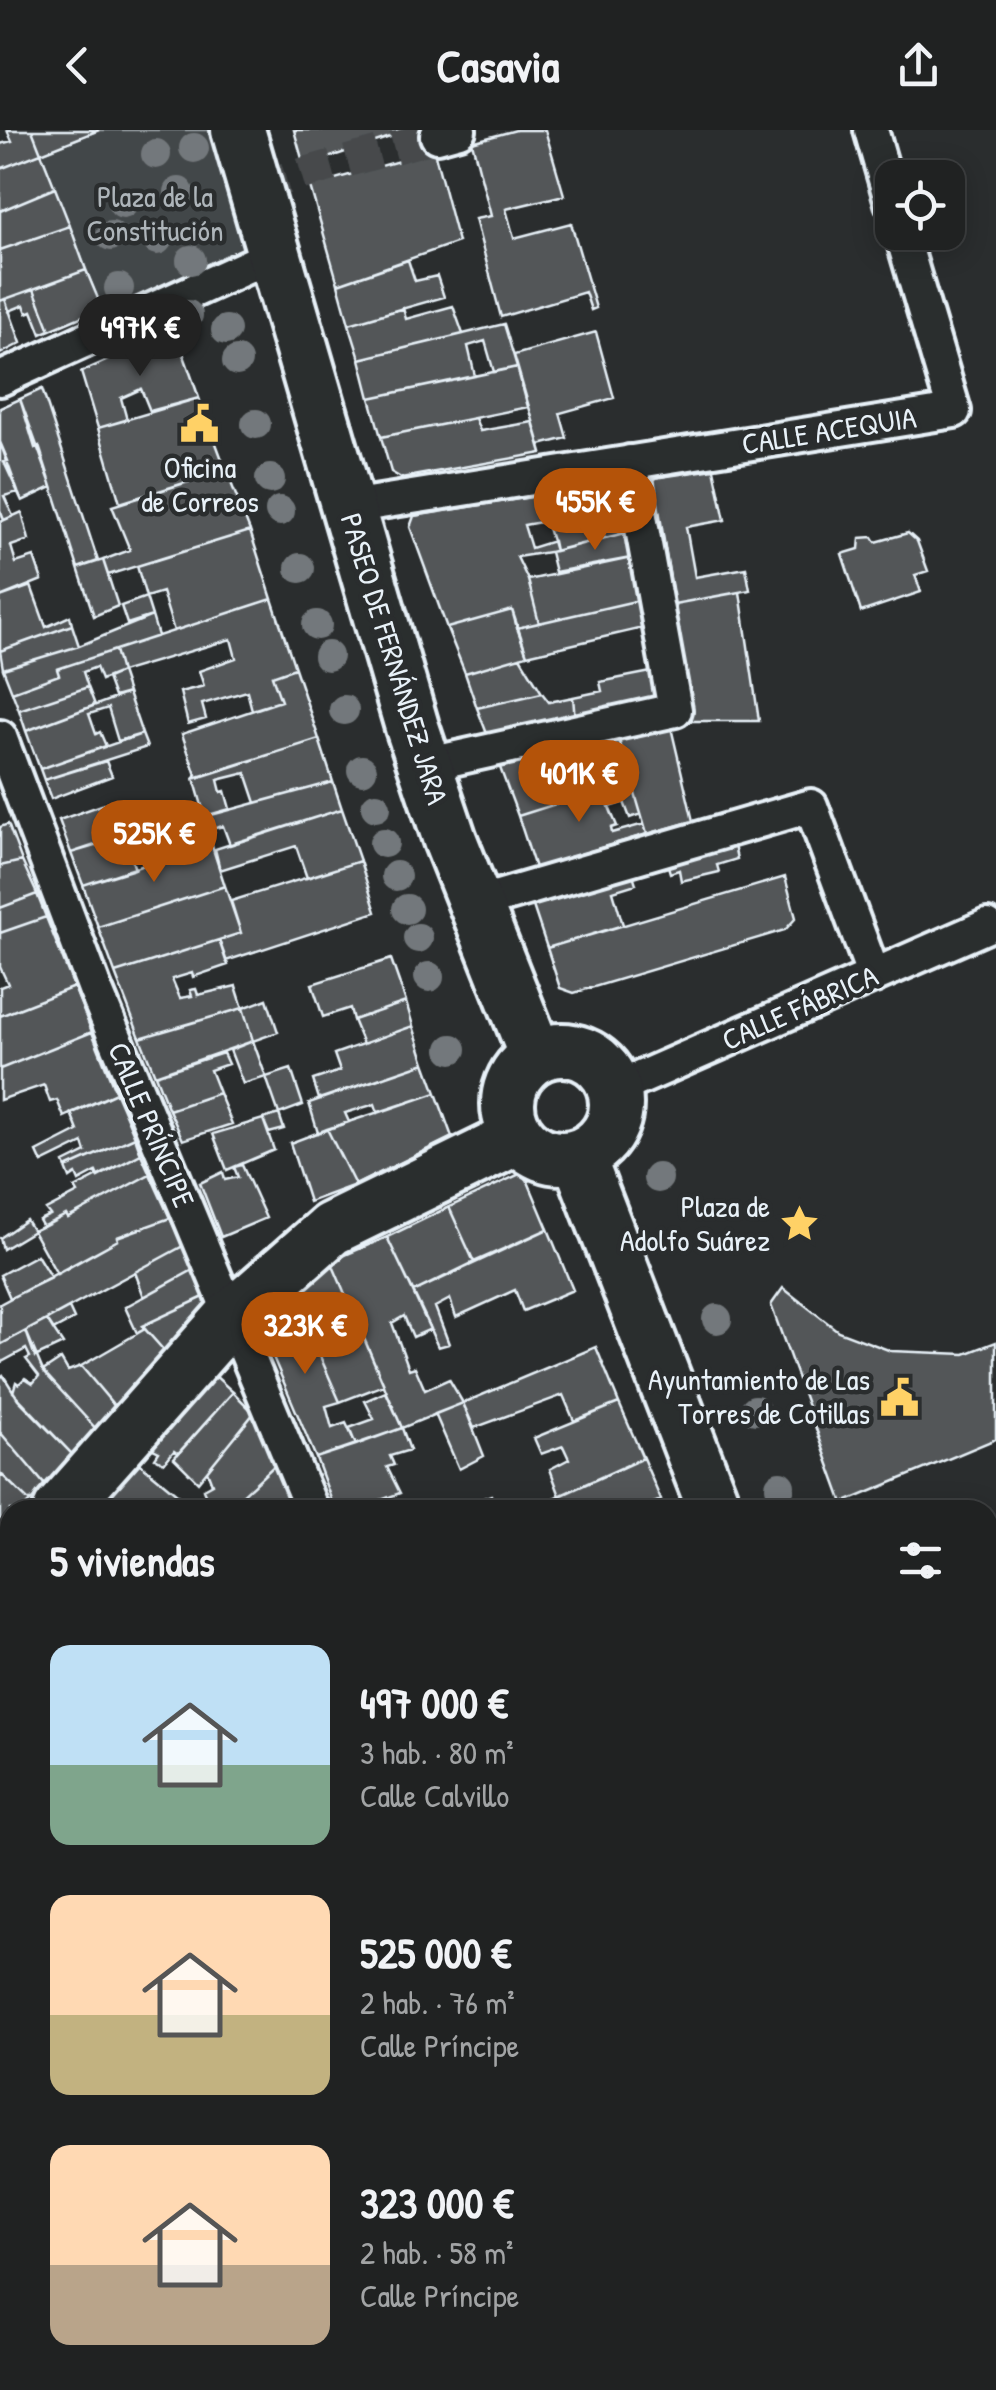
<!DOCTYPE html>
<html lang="es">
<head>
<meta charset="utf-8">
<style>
  :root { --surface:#202222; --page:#2d2f2f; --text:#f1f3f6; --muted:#a2a4a5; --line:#3d3f40; --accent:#b45309 }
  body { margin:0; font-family:"Patrick Hand",sans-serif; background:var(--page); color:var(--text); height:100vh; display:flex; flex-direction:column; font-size:38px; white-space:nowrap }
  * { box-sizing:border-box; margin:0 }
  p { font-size:32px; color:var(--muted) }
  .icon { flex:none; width:55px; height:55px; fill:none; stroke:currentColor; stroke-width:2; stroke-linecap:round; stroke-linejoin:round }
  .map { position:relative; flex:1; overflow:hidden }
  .drawer { position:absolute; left:0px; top:1370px; width:998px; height:890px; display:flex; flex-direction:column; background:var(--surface); border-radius:30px 30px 0 0; box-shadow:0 5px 25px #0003,0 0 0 2px var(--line) }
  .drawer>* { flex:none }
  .tools { position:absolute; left:875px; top:30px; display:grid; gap:20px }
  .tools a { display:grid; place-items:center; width:90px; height:90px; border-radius:20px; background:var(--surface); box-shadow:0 5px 25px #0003,0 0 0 2px var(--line); font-size:50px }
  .price { position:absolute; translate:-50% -85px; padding:0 22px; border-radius:35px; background:var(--accent); color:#fff; font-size:32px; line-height:65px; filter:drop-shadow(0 2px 5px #0008) }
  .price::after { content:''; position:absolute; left:50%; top:60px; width:30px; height:22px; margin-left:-15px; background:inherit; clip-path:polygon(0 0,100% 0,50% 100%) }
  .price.selected { background:#222; color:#fff }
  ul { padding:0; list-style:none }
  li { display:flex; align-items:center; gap:30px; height:250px; padding:0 50px }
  li span { display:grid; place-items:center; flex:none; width:280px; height:200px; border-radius:20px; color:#555 }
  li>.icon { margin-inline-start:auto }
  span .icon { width:120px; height:120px; fill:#fffc; stroke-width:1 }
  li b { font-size:42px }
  h2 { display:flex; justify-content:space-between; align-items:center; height:120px; padding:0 50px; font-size:42px }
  header { display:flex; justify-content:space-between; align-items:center; height:130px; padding:0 50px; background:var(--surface); font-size:45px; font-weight:800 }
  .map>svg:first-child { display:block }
</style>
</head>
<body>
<header><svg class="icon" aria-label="back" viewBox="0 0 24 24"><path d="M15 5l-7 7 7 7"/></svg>Casavia<svg class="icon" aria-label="share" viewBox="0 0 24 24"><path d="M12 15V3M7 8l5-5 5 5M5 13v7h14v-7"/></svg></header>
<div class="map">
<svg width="996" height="2260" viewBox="0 0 996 2260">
  <rect width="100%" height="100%" fill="#2a2d2e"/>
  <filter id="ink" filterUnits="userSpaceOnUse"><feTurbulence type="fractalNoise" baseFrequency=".01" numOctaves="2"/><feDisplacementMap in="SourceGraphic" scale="20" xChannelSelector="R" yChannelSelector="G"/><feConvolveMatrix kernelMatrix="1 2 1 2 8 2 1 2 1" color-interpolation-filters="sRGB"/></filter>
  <g filter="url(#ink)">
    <path fill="#424648" stroke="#959ca0" stroke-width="2.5" d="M99,0H238L275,124L109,199L41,23Z"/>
    <path fill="#535759" stroke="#e8f1f8" stroke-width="2.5" d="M7,0H32L41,23L0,39V14L12,11Z
      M32,0H99L41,23Z
      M294,0H411L304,36Z
      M516,0H545L564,65L506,79L514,108L571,93L596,178L591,180L585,162L501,187L475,89L491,86L472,12Z
      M434,21L458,112L338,154L310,56Z
      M41,23L55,58L0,81V39Z
      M55,58L70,96L0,120V81Z
      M70,96L86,140L0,171V120Z
      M408,130L415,151L437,146L444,167L349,194L338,154Z
      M86,140L102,178L50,200L34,159Z
      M34,159L50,200L41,204L32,181L27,183L24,175L9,181L5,169Z
      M5,169L21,213L0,224V171Z
      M453,176L463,204L360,229L349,194L403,178L406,189Z
      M504,194L517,237L494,242L485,211L468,216L475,246L370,268L360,229Z
      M175,200L199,268L150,281L141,259L121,268L127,290L98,298L81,242Z
      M596,202L614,268L560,283L567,308L540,315L514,225Z
      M517,237L528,277L381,307L370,268Z
      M42,259L98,431L78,438L39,316L35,318L20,269Z
      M199,268L226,340L120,373L98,298Z
      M20,269L52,357L22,371L4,332L8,331L0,312V278Z
      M475,288L480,301L533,292L542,323L401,348L391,342L381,307Z
      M0,312L18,362L4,366L13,386L4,390L0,380Z
      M714,339L725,390L686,397L695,447L746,438L750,460L674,474L654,348Z
      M226,340L250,401L108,445L103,430L130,420L112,376Z
      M623,351L632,401L555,421L546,391L552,390L548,364Z
      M548,364L552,390L524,395L531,418L553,411L555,421L517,427L528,450L539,493L517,498L512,480L447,498L410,397L414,386Z
      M22,382L29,410L11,416L16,433L34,427L42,450L0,467V392Z
      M250,401L272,469L174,501L162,462L146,467L137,436Z
      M632,401L636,427L555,442L550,422Z
      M908,403L917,411L928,441L915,445L921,462L861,482L842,424L859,419L860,408L873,407L876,412Z
      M636,427L644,469L539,493L528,450Z
      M103,430L118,476L94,486L78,438Z
      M31,456L46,497L70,486L72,495L0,521V467Z
      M740,462L759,591H692L674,474Z
      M146,467L152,486L127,494L121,476Z
      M272,469L295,538L272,546L281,571L252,580L247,561L202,574L206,589L188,594L180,562L204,556L199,541L236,528L231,509L121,542L115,520Z
      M644,469L647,497L527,525L517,498Z
      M512,480L527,525L465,543L447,498Z
      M152,486L158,506L57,539L59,545L12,562L3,539L79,516Z
      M72,495L79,516L3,539L0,521Z
      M115,520L121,542L101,550L96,537L83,542L88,557L19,580L12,562L59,545L57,539Z
      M520,527L542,563L477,578L465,543Z
      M295,538L319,609L197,648L182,604L281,571L272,546Z
      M656,541L660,572L575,590L573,567L602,561L600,552Z
      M121,542L128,563L114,567L107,548Z
      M88,557L95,575L26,601L19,580Z
      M128,563L142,604L118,611L108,578L89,584L96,604L100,602L106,616L40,639L26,601Z
      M542,563L549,572L573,567L575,590L489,609L477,578Z
      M670,593L693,691L647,704L617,603Z
      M617,603L631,650L607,658L603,637L585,642L578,611Z
      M142,604L147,617L44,650L40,639Z
      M319,609L333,652L256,673L246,643L218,650L221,662L225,661L230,679L205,686L194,648Z
      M578,611L588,664L518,686L496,627Z
      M106,631L112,646L51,669L44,650Z
      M631,650L641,684L630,688L624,672L609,677L617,696L611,698L612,703L644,694L647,704L535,738L518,686Z
      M333,652L342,679L230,715L223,696L204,701L200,688Z
      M107,673L119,709L71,723L59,690Z
      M203,679L205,686L200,688L209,714L184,723L178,694L152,703L161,731L154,732L146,712L127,717L135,739L83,755L71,723Z
      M342,679L360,731L307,748L296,716L220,740L215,719Z
      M8,694L22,731L0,736V697Z
      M733,711L737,729L717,735L719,742L681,751L679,740L670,743L666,729Z
      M211,713L225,756L98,797L83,755Z
      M22,731L37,764L0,778V736Z
      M360,731L376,782L226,831L219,810L241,803L231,771Z
      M631,738L636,754L613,761L623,795L547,818L530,767Z
      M785,747L796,788L785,800L574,863L560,858L547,818Z
      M225,756L241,803L115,843L98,797Z
      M37,764L46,787L0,803V778Z
      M46,787L74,857L0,886V857L8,854L0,837V803Z
      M219,810L228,835L193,847L192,843L172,849L180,868L192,866L190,860L196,859L198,865L236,856L243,878L140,908L115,843Z
      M391,829L406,872L353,890L350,878L323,887L312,854Z
      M74,857L92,902L0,939V886Z
      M267,869L278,902L253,911L243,878Z
      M406,872L413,896L363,914L353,890Z
      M243,878L253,911L155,945L140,908Z
      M413,896L425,933L319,969L313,950L340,941L334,924Z
      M92,902L116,963L64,987L57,970L50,972L44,955L0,970V939Z
      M253,911L266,947L243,954L230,920Z
      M223,923L228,934L210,940L219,963L169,980L155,945Z
      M425,933L436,963L378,983L375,974L345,983L349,992L318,1003L309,973Z
      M291,939L303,975L279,984L266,947Z
      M116,963L135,1007L66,1038L64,1033L86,1022L83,1013L42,1033L37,1022L78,1001L71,983Z
      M219,963L232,994L183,1010L169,980Z
      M436,963L452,1007L355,1055L327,999Z
      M279,984L284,999L269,1003L263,989Z
      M263,989L274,1020L227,1040L213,1004Z
      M327,999L355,1055L309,1072L290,1013Z
      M135,1007L141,1024L98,1047L96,1042L79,1051L76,1044L70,1048L66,1038Z
      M141,1024L150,1044L68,1088L66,1085L43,1097L39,1090L50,1085L46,1080L78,1063L75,1058Z
      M242,1035L266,1088L221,1107L200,1053L223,1042L225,1050L238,1047L234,1037Z
      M524,1042L548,1099L474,1132L449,1077Z
      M150,1044L170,1088L117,1107L118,1110L57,1144L33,1101L66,1085L68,1088Z
      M449,1077L474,1132L413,1162L387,1107Z
      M170,1088L183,1116L0,1215V1174L118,1110L117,1107Z
      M26,1090L33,1101L3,1119L0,1108Z
      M548,1099L573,1160L523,1181L515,1160L456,1187L450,1169L435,1177L449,1214L438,1217L413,1162Z
      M387,1107L431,1199L413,1207L404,1186L392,1193L409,1239L415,1237L425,1260L449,1249L463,1273L402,1298L331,1131Z
      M183,1116L193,1140L144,1167L135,1142Z
      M37,1125L51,1148L10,1168L0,1145Z
      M331,1131L384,1255L340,1272L292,1162Z
      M193,1140L206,1166L142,1196L145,1199L137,1203L125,1177Z
      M783,1158L838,1201L891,1221L965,1224L996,1212V1309L843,1373L771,1175Z
      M292,1162L340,1272L326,1276L332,1298L346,1293L356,1315L316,1328L264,1206L270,1180Z
      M206,1166L211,1177L167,1224L142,1196Z
      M69,1178L74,1189L53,1200L47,1190Z
      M47,1190L63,1214L35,1227L26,1201Z
      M145,1199L167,1224L117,1279L81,1236Z
      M26,1201L43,1241L97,1300L73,1325L13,1262L16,1252L19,1254L25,1248L33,1253L39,1246L26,1229L30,1227L26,1219L0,1233V1215Z
      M596,1217L619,1273L574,1291L563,1265L474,1298L463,1273Z
      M61,1229L68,1241L81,1236L117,1279L97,1300L43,1241Z
      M213,1244L233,1262L178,1324L174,1321L164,1333L155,1328L159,1322L151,1318Z
      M3,1245L18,1269L73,1325L45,1355L0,1302V1248Z
      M233,1262L254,1283L198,1352L174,1328Z
      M386,1262L402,1298L356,1315L349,1298L374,1289L365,1271Z
      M463,1273L484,1326L459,1339L435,1284Z
      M619,1273L643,1328L560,1366L550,1339L569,1329L563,1316L541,1324L534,1308Z
      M254,1283L276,1334L237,1370L213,1380H196L194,1374L207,1369L203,1359L212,1354L207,1341Z
      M402,1298L410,1320L390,1326L394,1335L387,1337L400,1363L354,1380H335L316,1328Z
      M0,1302L45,1355L30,1372L0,1343Z
      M643,1328L661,1370L637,1380H528Z
      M138,1332L183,1369L173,1380H97Z
      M276,1334L296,1380H213L237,1370Z
      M0,1343L30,1372L22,1380H10V1393L7,1397L0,1390Z
      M491,1365L498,1380H453Z
      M0,1498L10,1507V1656L0,1612Z
      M10,1998V2023L0,2028V2002Z
      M10,2108V2175L1,2179L0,2113Z
      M0,2178L10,2200V2250H32L37,2260H0Z
      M993,2183L996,2249L966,2260L962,2250H988V2185Z
      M69,2250H139L116,2260H73Z
      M139,2250H203L207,2260H116Z
      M259,2250H291L268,2260H264Z
      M291,2250H338L319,2260H268Z
      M383,2250H437L440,2257L387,2260Z
      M562,2250H662L663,2254L649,2260H537Z
      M756,2250L759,2255L771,2250L811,2251L790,2260H705L701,2251Z"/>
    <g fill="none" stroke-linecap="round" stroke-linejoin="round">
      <path stroke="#464a4c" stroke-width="32" stroke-dasharray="32 16" stroke-linecap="butt" d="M255,57L437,6"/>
      <defs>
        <path id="minor" d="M871,0L892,73
          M437,6L459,0
          M0,249L275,124
          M349,377L954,281L901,102
          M0,607L95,859L312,1380
          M425,635L675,580L630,332
          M474,774L811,676L874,846
          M613,960L987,796
          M0,1766L10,1786
          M0,2094L10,2090
          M225,2250L229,2260
          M674,2250L678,2260
          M500,2260L524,2250"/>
        <path id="primary" d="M238,0L412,597L450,710L536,926
          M508 974a54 54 0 1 1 108 0a54 54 0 1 1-108 0Z
          M578,1026L715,1380
          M60,1380L231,1187L331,1099L519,1007
          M0,1448L10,1437
          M988,2058L996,2078"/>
      </defs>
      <use href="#minor" stroke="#e8f1f8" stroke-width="40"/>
      <use href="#primary" stroke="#e8f1f8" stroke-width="60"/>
      <use href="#minor" stroke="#2a2d2e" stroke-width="32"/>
      <use href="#primary" stroke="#2a2d2e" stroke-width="52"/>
    </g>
    <g fill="#73787b">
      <circle cx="194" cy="18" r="15"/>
      <circle cx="156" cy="24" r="15"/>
      <circle cx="179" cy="62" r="15"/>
      <circle cx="123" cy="74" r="15"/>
      <circle cx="111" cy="106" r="15"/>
      <circle cx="157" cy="110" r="15"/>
      <circle cx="191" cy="130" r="15"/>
      <circle cx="119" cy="158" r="15"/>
      <circle cx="188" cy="185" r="15"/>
      <circle cx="226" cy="200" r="15"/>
      <circle cx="237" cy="231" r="15"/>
      <circle cx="256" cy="294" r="15"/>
      <circle cx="270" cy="349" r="15"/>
      <circle cx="280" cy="381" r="15"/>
      <circle cx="300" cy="438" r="15"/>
      <circle cx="317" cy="495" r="15"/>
      <circle cx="328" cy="526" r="15"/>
      <circle cx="344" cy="580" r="15"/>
      <circle cx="362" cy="640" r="15"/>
      <circle cx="376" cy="677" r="15"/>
      <circle cx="384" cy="713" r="15"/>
      <circle cx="396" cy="746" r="15"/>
      <circle cx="407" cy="779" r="15"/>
      <circle cx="418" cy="808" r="15"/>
      <circle cx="429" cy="847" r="15"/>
      <circle cx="452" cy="919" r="15"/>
      <circle cx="658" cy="1048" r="15"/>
      <circle cx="717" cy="1189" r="15"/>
      <circle cx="755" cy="1280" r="15"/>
      <circle cx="780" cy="1356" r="15"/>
    </g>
  </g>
  <defs>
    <symbol id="civic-bare" viewBox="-9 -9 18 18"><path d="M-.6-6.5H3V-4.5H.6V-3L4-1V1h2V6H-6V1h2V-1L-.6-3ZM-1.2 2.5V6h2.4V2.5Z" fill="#ffd166" stroke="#2a2d2e" stroke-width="2.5" paint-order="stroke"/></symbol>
    <symbol id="sight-bare" viewBox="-9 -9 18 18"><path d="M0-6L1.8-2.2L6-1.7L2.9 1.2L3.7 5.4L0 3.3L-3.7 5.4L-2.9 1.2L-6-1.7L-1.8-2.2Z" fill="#ffd166" stroke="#2a2d2e" stroke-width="2.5" paint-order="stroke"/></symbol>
  </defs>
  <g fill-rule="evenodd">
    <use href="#civic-bare" x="172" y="266" width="55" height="55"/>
    <use href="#sight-bare" x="772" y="1066" width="55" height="55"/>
    <use href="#civic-bare" x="872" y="1240" width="55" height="55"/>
  </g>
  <g text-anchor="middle" stroke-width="9" stroke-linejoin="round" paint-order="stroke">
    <g font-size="30" fill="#aeb5ba" stroke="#2a2d2e">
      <text x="155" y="77">Plaza de la<tspan x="155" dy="34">Constitución</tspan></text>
    </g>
    <g font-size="30" fill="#e8f1f8" stroke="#2a2d2e">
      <text transform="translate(829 301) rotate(-9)" y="10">CALLE ACEQUIA</text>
      <text transform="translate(394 529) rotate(73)" y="10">PASEO DE FERNÁNDEZ JARA</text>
      <text transform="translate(800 878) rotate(-24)" y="10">CALLE FÁBRICA</text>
      <text transform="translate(151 995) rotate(67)" y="10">CALLE PRÍNCIPE</text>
    </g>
    <g font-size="30" fill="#e8f1f8" stroke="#2a2d2e" text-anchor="end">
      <text x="200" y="348" text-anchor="middle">Oficina<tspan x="200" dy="34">de Correos</tspan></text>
      <text x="770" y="1087">Plaza de<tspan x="770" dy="34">Adolfo Suárez</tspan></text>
      <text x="870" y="1260">Ayuntamiento de Las<tspan x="870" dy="34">Torres de Cotillas</tspan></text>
    </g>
  </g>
</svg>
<div class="tools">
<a><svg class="icon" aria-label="locate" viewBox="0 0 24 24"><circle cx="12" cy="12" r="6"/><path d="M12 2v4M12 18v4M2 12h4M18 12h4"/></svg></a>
</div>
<b class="price selected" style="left:140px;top:249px">497K €</b>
<b class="price" style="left:595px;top:423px">455K €</b>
<b class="price" style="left:579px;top:695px">401K €</b>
<b class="price" style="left:154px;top:755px">525K €</b>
<b class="price" style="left:305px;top:1247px">323K €</b>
<section class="drawer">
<h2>5 viviendas<svg class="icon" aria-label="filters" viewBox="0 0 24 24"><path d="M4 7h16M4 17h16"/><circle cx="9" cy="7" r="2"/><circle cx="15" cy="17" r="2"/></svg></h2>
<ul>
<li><span style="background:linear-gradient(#bfe0f5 60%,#7fa58c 0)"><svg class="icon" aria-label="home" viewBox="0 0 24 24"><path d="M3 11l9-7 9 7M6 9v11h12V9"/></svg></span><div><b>497 000 €</b><p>3 hab. · 80 m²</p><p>Calle Calvillo</p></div></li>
<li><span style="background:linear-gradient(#ffd9b3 60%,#c2b280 0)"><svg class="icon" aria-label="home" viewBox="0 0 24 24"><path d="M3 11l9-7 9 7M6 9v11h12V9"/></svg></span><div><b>525 000 €</b><p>2 hab. · 76 m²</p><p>Calle Príncipe</p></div></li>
<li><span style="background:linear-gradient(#ffd9b3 60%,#b9a48a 0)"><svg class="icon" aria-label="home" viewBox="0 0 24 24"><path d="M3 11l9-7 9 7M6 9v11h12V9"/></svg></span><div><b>323 000 €</b><p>2 hab. · 58 m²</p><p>Calle Príncipe</p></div></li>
</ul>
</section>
</div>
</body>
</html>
